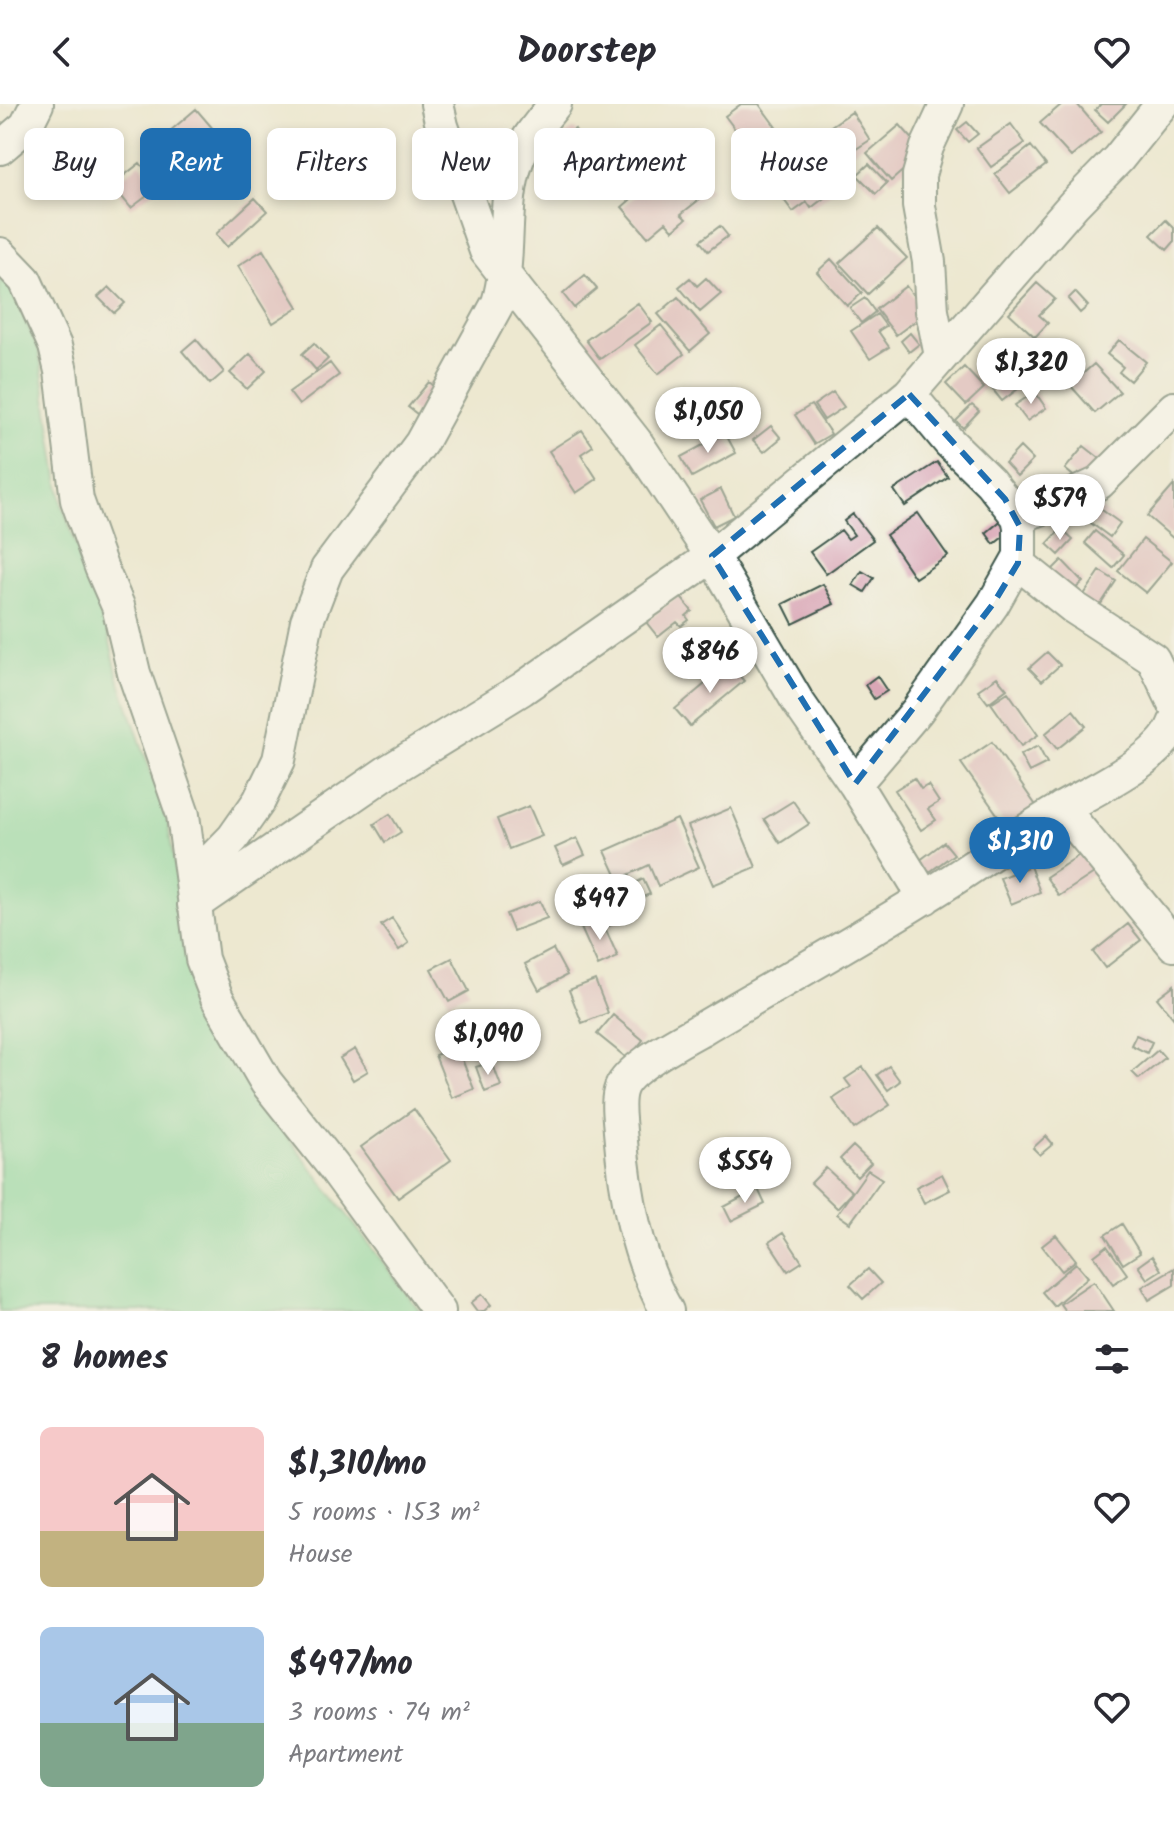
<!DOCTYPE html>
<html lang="en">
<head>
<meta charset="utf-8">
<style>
  :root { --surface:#fff; --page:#f2f2f3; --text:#2b2b33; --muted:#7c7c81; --accent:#1f6fb2 }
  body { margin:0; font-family:Kalam,sans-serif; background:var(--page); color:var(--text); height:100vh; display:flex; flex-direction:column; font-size:30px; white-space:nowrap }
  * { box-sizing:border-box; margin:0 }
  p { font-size:26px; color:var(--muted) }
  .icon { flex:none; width:44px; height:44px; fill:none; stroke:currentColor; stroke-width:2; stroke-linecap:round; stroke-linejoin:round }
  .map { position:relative; height:1207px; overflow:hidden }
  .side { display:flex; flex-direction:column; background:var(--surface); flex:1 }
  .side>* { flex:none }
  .guide { position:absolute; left:24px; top:24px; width:1126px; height:72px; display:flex; gap:16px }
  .price { position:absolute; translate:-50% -68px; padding:0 18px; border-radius:28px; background:#fff; color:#222; font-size:26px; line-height:52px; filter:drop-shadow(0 2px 4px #0008) }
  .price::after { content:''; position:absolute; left:50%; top:48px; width:24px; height:18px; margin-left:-12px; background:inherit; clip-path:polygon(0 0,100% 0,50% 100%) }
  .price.on { background:var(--accent); color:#fff }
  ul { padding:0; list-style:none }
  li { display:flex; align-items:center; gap:24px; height:200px; padding:0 40px }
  li span { display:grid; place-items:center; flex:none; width:224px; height:160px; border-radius:12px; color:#555 }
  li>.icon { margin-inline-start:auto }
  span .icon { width:96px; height:96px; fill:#fffc; stroke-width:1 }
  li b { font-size:34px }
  h2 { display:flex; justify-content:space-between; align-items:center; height:96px; padding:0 40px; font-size:34px }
  .pill { padding:0 28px; border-radius:12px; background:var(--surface); box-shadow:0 4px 12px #0003; font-size:28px; line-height:72px }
  .pill.on { background:var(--accent); color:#fff }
  header { display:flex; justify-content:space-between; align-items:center; height:104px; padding:0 40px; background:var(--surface); font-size:36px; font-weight:800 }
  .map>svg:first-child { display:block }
</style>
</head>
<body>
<header><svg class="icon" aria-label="back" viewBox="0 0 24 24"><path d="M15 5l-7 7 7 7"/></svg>Doorstep<svg class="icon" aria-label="heart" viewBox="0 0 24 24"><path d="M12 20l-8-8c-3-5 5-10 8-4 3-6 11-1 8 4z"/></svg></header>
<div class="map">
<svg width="1174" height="1207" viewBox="0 0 1174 1207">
  <rect width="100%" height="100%" fill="#f6f6f2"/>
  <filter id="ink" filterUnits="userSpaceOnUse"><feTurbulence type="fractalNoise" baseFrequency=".0125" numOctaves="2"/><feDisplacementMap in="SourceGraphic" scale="16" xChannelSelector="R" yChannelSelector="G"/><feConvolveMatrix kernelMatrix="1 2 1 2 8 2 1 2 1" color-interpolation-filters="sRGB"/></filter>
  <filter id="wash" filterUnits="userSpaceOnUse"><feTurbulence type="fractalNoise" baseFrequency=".006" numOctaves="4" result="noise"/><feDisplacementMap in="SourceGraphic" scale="32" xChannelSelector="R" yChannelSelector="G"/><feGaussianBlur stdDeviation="1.8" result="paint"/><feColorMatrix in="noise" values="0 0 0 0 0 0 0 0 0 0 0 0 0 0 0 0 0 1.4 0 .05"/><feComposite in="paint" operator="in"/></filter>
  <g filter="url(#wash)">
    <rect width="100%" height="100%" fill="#ede8d0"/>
    <path fill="#7dd79d" stroke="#4e8a68" stroke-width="2" d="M0,172L12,185L39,247L62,400L86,469L103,507L118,573L167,715L177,776L180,829L187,860L203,901L253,987L420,1207H0Z"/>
    <g id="blocks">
      <path fill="#daa7b6" d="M741,0H759L786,37L759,57L725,12Z
        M1062,0H1077L1101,28L1071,53L1040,19Z
        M1101,0H1126L1108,18L1095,6Z
        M196,5L214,26L181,54L163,33Z
        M852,8L870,36L850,49L831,22Z
        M967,18L978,30L968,38L957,26Z
        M1011,20L1025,39L991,63L977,44Z
        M900,21L924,48L891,77L867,49Z
        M575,25L586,45L570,54L558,35Z
        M76,32L79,49L33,57L30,40Z
        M815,38L840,72L828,81L833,87L811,104L807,98L793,108L767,73Z
        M1031,42L1046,61L1010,89L995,70Z
        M684,57L710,87L681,110L686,115L673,126L666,118L648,133L622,103L644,84L647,88Z
        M140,59L159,83L131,104L112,81Z
        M869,60L887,79L876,90L857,71Z
        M255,94L267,107L227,143L216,130Z
        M1166,116L1174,124V138L1167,146L1151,131Z
        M720,122L728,132L708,147L700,137Z
        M878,124L907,154L868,190L839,159Z
        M263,146L298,203L273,219L238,162Z
        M831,155L862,189L847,202L817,168Z
        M585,171L597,185L574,204L563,190Z
        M690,174L697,182L706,174L721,190L700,208L679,183Z
        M1037,179L1055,195L1039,211L1048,219L1035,233L1009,209Z
        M906,182L926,209L896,231L876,205Z
        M109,183L125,199L114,209L98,193Z
        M1075,188L1088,202L1080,209L1068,195Z
        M678,193L710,230L690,247L658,210Z
        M865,194L875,208L861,219L850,204Z
        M638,199L652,218L600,255L586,236Z
        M877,210L886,222L878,227L889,243L870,255L851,227Z
        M661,221L684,250L658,270L635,241Z
        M910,229L919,240L909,248L901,237Z
        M196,235L224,268L210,280L182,247Z
        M1119,236L1146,258L1130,277L1119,268L1123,263L1107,250Z
        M314,239L328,255L316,266L302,250Z
        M1016,241L1039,269L1002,297L980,270Z
        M250,250L266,267L247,285L230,269Z
        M330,259L339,271L299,301L289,288Z
        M1094,260L1120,288L1095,309L1070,281Z
        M964,263L984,284L966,301L946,280Z
        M429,278L442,288L421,313L408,303Z
        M833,288L844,303L824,316L814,301Z
        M1035,288L1046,304L1027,317L1015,301Z
        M811,301L831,330L814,340L795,311Z
        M972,301L979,307L963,324L956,317Z
        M771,322L781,334L764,348L753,336Z
        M582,326L593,342L581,350L597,375L576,389L549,347Z
        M725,329L736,349L692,373L681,353Z
        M1084,342L1103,357L1083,380L1065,365Z
        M1020,343L1033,356L1017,372L1005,359Z
        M937,358L948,373L905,402L894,386Z
        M1174,381V435L1147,412Z
        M721,385L734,412L714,422L700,396Z
        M1095,401L1120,419L1110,433L1084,414Z
        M918,409L948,452L915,474L886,431Z
        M853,410L873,436L826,470L810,448L841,426L848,435L854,431L844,417Z
        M1003,415L1012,426L994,440L986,429Z
        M1061,425L1073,436L1059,451L1047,440Z
        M1095,427L1124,451L1113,464L1085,439Z
        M1143,435L1172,458L1146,489L1118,467Z
        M1062,456L1083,478L1067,492L1047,471Z
        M862,467L874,474L865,488L853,481Z
        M1100,467L1116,477L1095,509L1079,498Z
        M823,480L834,500L793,520L783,500Z
        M679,491L692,507L686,512L689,516L681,522L677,518L658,533L646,518Z
        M1047,548L1060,561L1042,577L1029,564Z
        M729,560L744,577L690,622L675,605Z
        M877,572L887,587L874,595L865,581Z
        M997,573L1007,585L988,599L978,586Z
        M1008,588L1038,631L1021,642L991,599Z
        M1073,606L1086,622L1057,645L1045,630Z
        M992,638L1037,703L1007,724L961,659Z
        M1038,642L1047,659L1029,668L1020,651Z
        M914,674L921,685L928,681L939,698L928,705L936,716L921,726L895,686Z
        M793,697L809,720L780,739L764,715Z
        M529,702L542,732L509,745L497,715Z
        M731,704L756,763L713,781L688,722Z
        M390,710L401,728L385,738L374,720Z
        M677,715L699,763L658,782L649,761L628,771L632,781L643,775L650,790L629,799L605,747Z
        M577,734L585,751L563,761L555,744Z
        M944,738L954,750L924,772L915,760Z
        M1081,750L1094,769L1059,792L1046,773Z
        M1030,762L1040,788L1011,800L1000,774Z
        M540,797L547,814L513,827L506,810Z
        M620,799L627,812L609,822L602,809Z
        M392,814L409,839L399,846L381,821Z
        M601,815L618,853L598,862L581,824Z
        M1128,820L1141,836L1105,864L1093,848Z
        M553,845L567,871L539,886L525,860Z
        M452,854L469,887L449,898L431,865Z
        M595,876L608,909L582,919L569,886Z
        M1174,881V915L1157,894Z
        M613,911L643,936L628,955L597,930Z
        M1136,931L1152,938L1147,949L1131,941Z
        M457,943L474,985L452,994L435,951Z
        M355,945L368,967L353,976L340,954Z
        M1158,946L1165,954L1139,975L1132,968Z
        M492,958L501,982L485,988L476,963Z
        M889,962L900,977L888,986L877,971Z
        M863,963L890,1001L854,1025L833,995L851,983L845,975Z
        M414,1005L451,1056L398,1094L361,1043Z
        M1046,1032L1053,1040L1040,1051L1033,1044Z
        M853,1042L871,1059L857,1073L840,1055Z
        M826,1064L852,1088L837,1104L811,1079Z
        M868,1066L882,1075L850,1119L837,1110Z
        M942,1070L950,1086L924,1099L916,1083Z
        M758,1085L765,1100L731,1117L724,1103Z
        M1122,1120L1140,1149L1123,1160L1105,1131Z
        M783,1129L802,1158L788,1167L769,1138Z
        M1056,1131L1076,1156L1062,1167L1042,1142Z
        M1107,1142L1127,1170L1114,1180L1094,1152Z
        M1152,1152L1161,1166L1147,1175L1138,1162Z
        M1076,1159L1088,1173L1054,1202L1042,1188Z
        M1174,1164V1181L1149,1196L1142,1183Z
        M868,1165L881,1179L863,1195L850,1181Z
        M1094,1177L1114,1207H1065L1060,1200Z
        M482,1190L491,1201L484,1207H477L471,1199Z"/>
    </g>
  </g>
  <g filter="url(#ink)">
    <use href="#blocks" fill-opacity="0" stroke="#3e574b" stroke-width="2"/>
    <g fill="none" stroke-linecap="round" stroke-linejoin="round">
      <defs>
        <path id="street" d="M437,0L442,22L486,147L636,338L712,452L798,598L855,680L925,794
          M0,44L26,22L37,0
          M0,150L25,176L55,242L61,267L77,396L101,463L118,502L134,569L183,711L202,855L217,894L266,978L333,1062L439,1207
          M941,252L932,207L929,158L919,102V71L927,43L947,0
          M1018,413L1051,401L1099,379L1174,304
          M1018,459L1073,503L1153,555L1174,599
          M855,680L917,607L993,500L1020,452V423L1018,413L990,378L949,338L909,290
          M1062,704L1174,841
          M193,775L233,734L259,697L279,656L307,517L327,465L421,339L498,199C512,153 501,102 517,57C524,36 541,18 555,0
          M194,801L387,668L522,585L712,452L909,290L1074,100L1118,55L1162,0
          M667,1207C636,1153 625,1088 620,1027C619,1013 616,997 621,984C629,963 682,936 703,924C776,881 850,840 922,795C969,767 1012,734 1059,706C1091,687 1161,656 1174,620"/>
      </defs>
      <use href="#street" stroke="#3e574b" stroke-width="36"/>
      <use href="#street" stroke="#fff" stroke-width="32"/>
    </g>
  </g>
  <path d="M0 0H1174V1207H0ZM909,290L1005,395L1020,423L1018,459L993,500L855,680L712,452Z" fill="#ede8d0" fill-opacity=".55" fill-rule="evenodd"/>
  <path fill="none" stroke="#1f6fb2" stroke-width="6" stroke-dasharray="16 10" stroke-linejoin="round" d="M909,290L1005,395L1020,423L1018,459L993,500L855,680L712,452Z"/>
</svg>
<b class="price" style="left:1031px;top:302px">$1,320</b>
<b class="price" style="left:708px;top:351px">$1,050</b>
<b class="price" style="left:1060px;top:438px">$579</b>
<b class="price" style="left:710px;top:591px">$846</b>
<b class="price on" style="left:1020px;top:781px">$1,310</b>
<b class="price" style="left:600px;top:838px">$497</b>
<b class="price" style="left:488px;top:973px">$1,090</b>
<b class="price" style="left:745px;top:1101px">$554</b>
<div class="guide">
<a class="pill">Buy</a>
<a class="pill on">Rent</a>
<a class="pill">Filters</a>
<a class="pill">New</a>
<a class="pill">Apartment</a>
<a class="pill">House</a>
</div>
</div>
<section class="side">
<h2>8 homes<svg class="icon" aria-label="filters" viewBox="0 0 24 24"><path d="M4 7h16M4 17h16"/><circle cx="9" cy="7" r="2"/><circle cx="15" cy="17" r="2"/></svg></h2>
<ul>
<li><span style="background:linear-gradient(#f6c9c9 65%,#c2b280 0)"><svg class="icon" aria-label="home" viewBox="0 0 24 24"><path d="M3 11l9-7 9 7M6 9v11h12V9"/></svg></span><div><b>$1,310/mo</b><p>5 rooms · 153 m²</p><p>House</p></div><svg class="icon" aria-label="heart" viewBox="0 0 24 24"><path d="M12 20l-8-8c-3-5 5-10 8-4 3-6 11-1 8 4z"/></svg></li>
<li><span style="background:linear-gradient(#a9c7e8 60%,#7fa58c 0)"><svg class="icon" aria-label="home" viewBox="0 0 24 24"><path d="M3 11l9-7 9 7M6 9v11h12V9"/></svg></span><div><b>$497/mo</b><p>3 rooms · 74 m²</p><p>Apartment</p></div><svg class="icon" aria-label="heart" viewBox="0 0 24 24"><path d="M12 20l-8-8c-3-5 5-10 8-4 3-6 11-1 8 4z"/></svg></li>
</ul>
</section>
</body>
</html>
